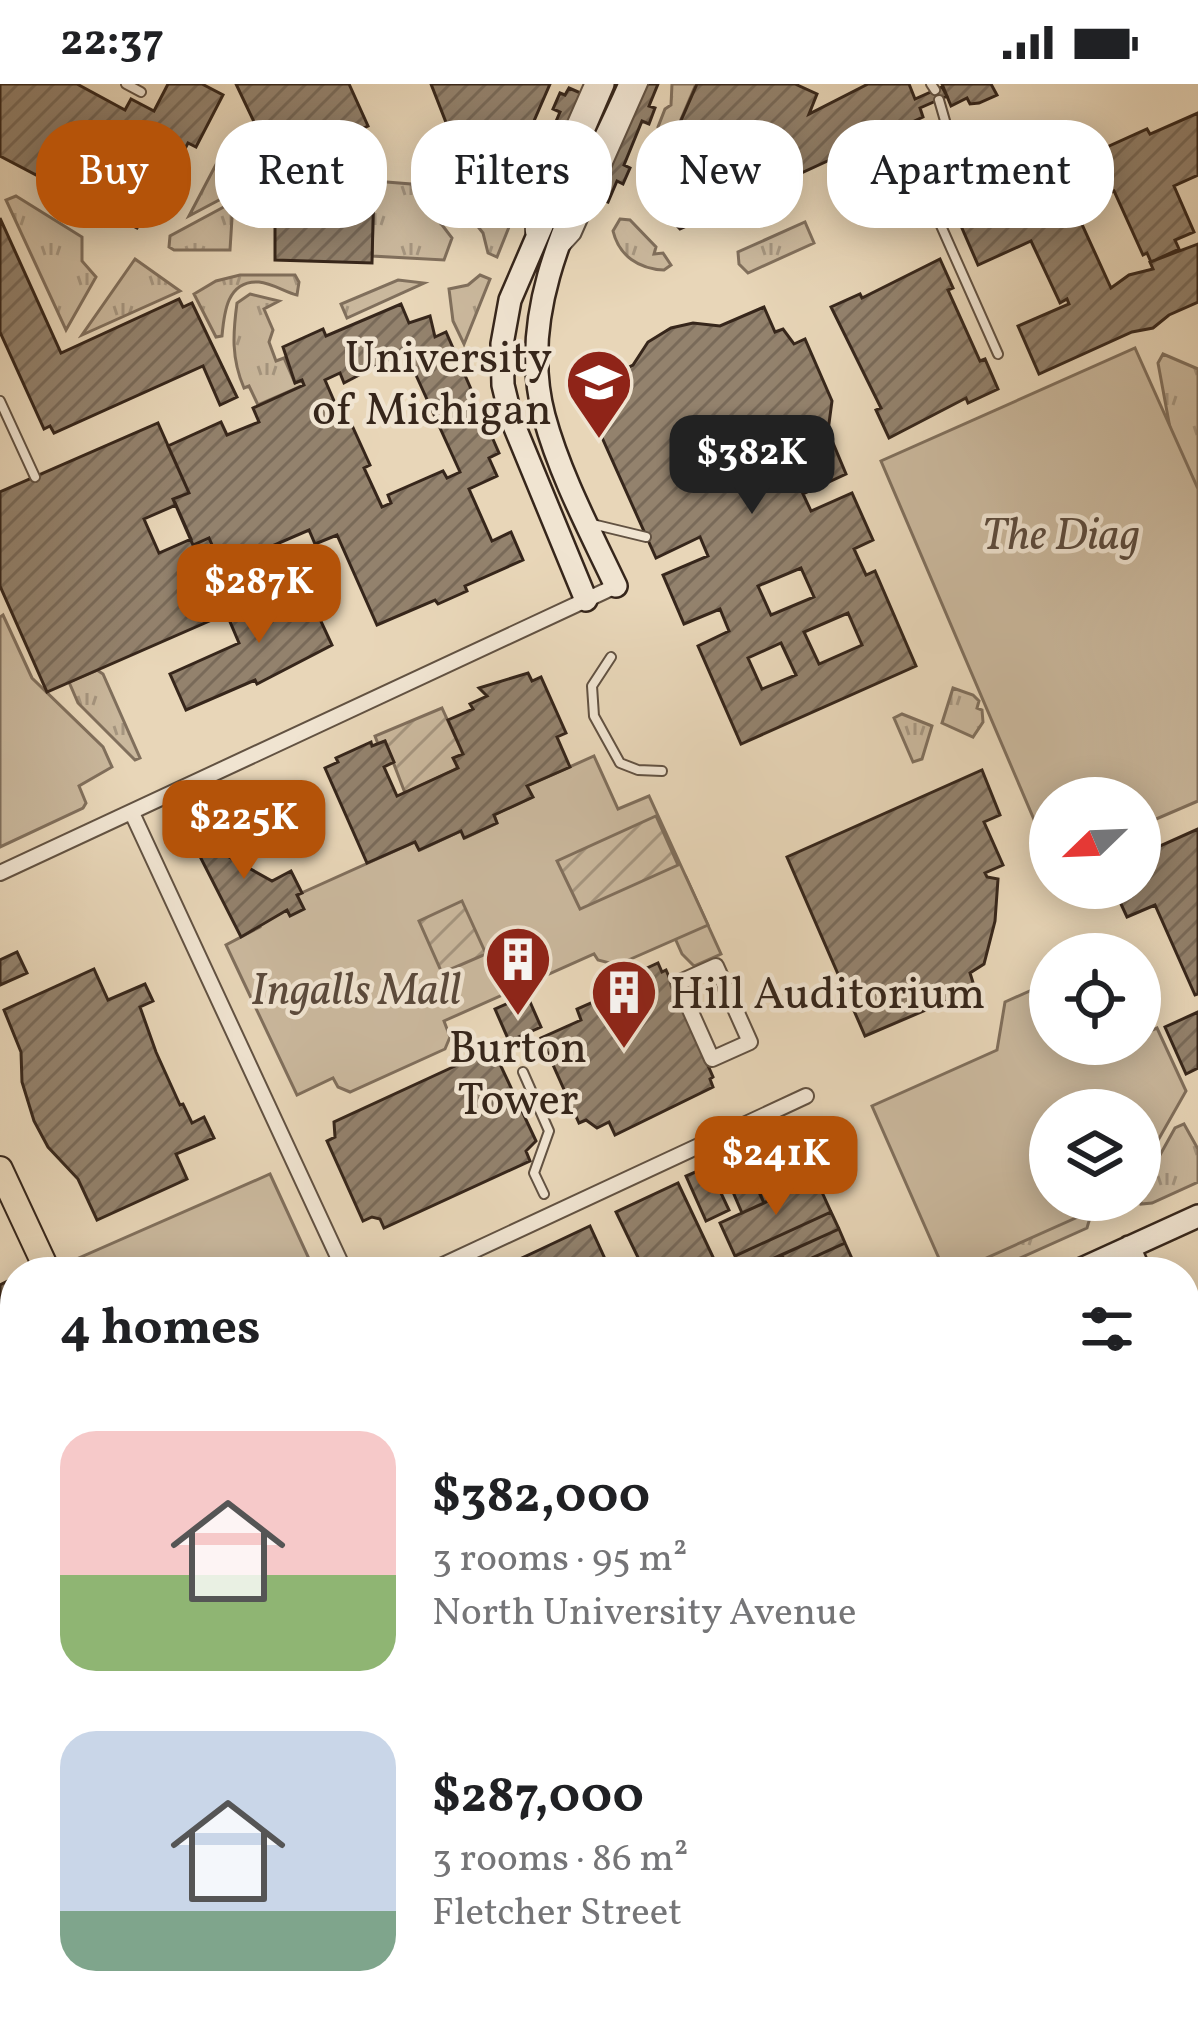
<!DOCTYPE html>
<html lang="en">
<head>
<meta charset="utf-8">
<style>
  :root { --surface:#fff; --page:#f6f6f6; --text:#202124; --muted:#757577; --accent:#b45309 }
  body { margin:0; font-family:Vollkorn,serif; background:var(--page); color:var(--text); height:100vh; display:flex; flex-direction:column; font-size:45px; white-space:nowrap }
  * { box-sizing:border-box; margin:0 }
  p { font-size:39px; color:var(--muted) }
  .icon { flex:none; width:66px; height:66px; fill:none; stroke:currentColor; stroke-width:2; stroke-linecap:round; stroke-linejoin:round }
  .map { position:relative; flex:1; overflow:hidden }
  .side { position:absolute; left:0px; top:1173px; width:1200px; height:768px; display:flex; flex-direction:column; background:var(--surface); border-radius:48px 48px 0 0; box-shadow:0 6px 30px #0003 }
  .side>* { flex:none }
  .banner { position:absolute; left:36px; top:36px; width:1128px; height:108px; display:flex; gap:24px }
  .needle { width:78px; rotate:247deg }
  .buttons { position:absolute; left:1029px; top:693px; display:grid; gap:24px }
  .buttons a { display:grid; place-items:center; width:132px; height:132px; border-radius:50%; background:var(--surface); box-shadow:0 6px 30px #0003; font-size:60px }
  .price { position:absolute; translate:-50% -102px; padding:0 27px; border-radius:24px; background:var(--accent); color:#fff; font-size:39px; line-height:78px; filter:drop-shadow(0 3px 6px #0008) }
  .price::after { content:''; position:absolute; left:50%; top:72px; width:36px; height:27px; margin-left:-18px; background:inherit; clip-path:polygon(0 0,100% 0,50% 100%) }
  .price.selected { background:#222; color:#fff }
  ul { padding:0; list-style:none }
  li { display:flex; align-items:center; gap:36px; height:300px; padding:0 60px }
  li span { display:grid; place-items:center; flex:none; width:336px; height:240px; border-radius:36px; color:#555 }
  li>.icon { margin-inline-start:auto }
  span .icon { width:144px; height:144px; fill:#fffc; stroke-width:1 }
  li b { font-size:51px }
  h2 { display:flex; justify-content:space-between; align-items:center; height:144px; padding:0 60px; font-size:51px }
  .chip { padding:0 42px; border-radius:48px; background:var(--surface); box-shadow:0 6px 30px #0003; font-size:42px; line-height:108px }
  .chip.selected { background:var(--accent); color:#fff }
  .status { display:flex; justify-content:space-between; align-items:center; height:84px; padding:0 60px; background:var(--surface); direction:ltr }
  .status svg { height:33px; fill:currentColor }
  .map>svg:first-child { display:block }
</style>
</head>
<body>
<div class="status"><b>22:37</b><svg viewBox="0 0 49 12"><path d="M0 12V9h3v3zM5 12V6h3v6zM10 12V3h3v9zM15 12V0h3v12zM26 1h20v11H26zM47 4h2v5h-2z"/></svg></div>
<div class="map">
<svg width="1198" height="1941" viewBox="0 0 1198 1941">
  <defs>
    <pattern id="grass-tufts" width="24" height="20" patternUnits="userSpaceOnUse" patternTransform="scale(3)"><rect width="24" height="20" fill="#cab89d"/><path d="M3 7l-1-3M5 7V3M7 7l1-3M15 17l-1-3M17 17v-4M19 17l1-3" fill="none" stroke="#a5957f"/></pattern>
    <pattern id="garden-furrows" width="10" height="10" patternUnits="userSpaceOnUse" patternTransform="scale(3)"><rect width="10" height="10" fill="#cab89d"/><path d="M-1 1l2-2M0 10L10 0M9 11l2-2" fill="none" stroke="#a5957f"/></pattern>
    <pattern id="building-hatch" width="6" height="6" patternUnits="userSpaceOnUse" patternTransform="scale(3)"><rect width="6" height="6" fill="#93826d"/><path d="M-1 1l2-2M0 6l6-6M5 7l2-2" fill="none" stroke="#796a59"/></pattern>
  </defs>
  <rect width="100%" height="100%" fill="#e8d6b8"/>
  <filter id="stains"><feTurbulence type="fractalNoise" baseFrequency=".00167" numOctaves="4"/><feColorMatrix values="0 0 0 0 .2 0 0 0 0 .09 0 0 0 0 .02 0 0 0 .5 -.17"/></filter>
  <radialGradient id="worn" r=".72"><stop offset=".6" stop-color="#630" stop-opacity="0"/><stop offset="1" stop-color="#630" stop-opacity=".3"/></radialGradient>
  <path fill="url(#grass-tufts)" stroke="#806f5c" stroke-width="3" d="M672,0H696L673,54L658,43L665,25L671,21Z
    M222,69L235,96L234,108L189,132Z
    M374,97L411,100L452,154L444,176L372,172Z
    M16,112L82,153V177L96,193L66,246L6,116Z
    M502,115H512L517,123L497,173L488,169L483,149L475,139Z
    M233,118L230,166H174L169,163L170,152Z
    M620,135L630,136L656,163L654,170L663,169L671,181L664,186C639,185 619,172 613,147Z
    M805,138L814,159L748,189L739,180L738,168Z
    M135,175L180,207L82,251Z
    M240,191H295L299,198L297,211C287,209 272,199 259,198C227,196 224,229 222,252L216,253L194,210L216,197Z
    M480,191L490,195L464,260L453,237L449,205L468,201Z
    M398,196L424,199L347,234L341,220Z
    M250,210L279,217L264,225L273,246L269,258L276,277L284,274L295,299L302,296L304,301L258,321L249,302L244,304C231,274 233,249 237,219Z
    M1163,270L1198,285V416L1182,409L1158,279Z
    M97,586L103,590L140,674L135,676L78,619L69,598Z
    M953,604L973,611L979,617L977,624L982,626L983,638L973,653L942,639Z
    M902,630L932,642L922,675L913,678L894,634Z
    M686,793L721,870L694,882L682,870L659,818Z
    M1184,1040L1198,1065V1098L1152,1119L1141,1120L1140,1107L1175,1044Z
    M1050,1116L1094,1120L1087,1144L991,1187L980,1185L973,1176Z"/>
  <path fill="#cab89d" stroke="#806f5c" stroke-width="3" d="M1135,264L1198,405V717L1140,742V714H1050V773L881,377Z
    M3,531L32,594L103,663L112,683L79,702L86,719L83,724L0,763V533Z
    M594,672L618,725L649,712L708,841L617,881L598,876L594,870L444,937L450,953L445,965L350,1008L338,1003L333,994L297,1011L226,861L260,843L259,839L297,811L415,758L420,766L461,747L465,754L497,739L494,731L532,713L527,702Z
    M1050,898V960H1140V951L1157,944L1186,1007L1140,1088V1026H1050V1116H1116L955,1188H945L872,1022L997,966L1005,918Z
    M270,1090L310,1177L284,1188H77L72,1177Z"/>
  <path fill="url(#garden-furrows)" stroke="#806f5c" stroke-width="3" d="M442,624L463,670L454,674L458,684L405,709L385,657L378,660L375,652Z
    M656,732L678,781L580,825L557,777Z
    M462,817L486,870L442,889L419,837Z"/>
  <path fill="url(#building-hatch)" stroke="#36261b" stroke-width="3" fill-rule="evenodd" d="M0,0H77L125,26L131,15L154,27L168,0H202L223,11L196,63L188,59L147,137L142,135L137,144L0,72Z
    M236,0H349L368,42L353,49L362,66L363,97H374L372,179L275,176V82Z
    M431,0H550L514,83L463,82Z
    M643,0H658L649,22L655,24L649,40L642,37L624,81L630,84L623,100L617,97L608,118L594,113Z
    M697,0H795L817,10L809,30L868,0H909L915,15L942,3L947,12L920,24L923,33L680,145L648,112Z
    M942,0H991L997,11L979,19L970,20L967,14L951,22Z
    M569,4L583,10L556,71L543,64L546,57L541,54L548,39L554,42L560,28L553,25L560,9L565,11Z
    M1198,29V91L1174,102L1194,148L1175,156L1179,165L1151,178L1147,169L1143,171L1114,107L1089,117L1084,105L1107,93L1096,68L1147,45L1150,50Z
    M1059,88L1069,110L1083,103L1089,117L1075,125L1111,204L1129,191L1153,185L1150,178L1198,160V218L1169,231L1153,244L1132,248L1039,290L1018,242L1069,220L1067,215L1060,219L1031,157L978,181L958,135Z
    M0,134L61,269L179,215L183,223L192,219L237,313L220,321L203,282L54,349L50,342L44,345L0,248Z
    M940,175L953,204L948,206L980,277L985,275L998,305L968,319L966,314L889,354L876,326L881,324L831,223L860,210L862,214Z
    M401,220L409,239L430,232L435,253L446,248L499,369L489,374L497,392L469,405L492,457L511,448L523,476L465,502L467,507L438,520L435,516L377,541L337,451L315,460L309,446L272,462L279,476L228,498L209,454L193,461L173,415L189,409L168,362L221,338L227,351L259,338L253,324L304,301L302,296L295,299L283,263L323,245L326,252ZM405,267L460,388L447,394L443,387L388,411L391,419L382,423L364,384L370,381L350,337L344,340L325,296L340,289L344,299Z
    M764,223L775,248L783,245L794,260L805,255L832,317L828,347L846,390L803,410L811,427L852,409L873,456L854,465L866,491L875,487L916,582L741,660L698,562L729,547L720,525L684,540L663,491L708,472L700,453L656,474L591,329L600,324L590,301L596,298L617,307L624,304L617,289L633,281L648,258L671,244L693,239L720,242ZM801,484L814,513L771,531L758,502ZM848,529L862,561L819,580L804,548ZM781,559L796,591L762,605L748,574Z
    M158,339L189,409L173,415L176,421L193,461L209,454L239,524L47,608L0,502V408Z
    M176,421L191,455L159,469L144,435Z
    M312,496L326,527L318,531L332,561L257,600L255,596L186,626L170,590L239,559L228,533Z
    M528,589L532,597L541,593L566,649L557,653L570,683L527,702L533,713L494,731L497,739L464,754L461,747L419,766L415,758L367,779L325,684L338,678L336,674L371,658L372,662L385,657L394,678L384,683L397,712L458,684L453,674L463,670L448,636L473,625L470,620L487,612L479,604Z
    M982,686L1000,731L984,738L1003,781L985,789L987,793L998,795L995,837L984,880L970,889L975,905L865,952L787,773Z
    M218,734L234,768L229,773L272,797L291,787L302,809L297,811L304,825L290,832L287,826L241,853L188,749Z
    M1198,745V910L1195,911L1155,821L1127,833L1120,818L1132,812L1128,804H1140V771Z
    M17,868L27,889L0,901V876Z
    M658,879L662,888L666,886L713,993L710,995L713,1003L615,1051L609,1038L597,1044L586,1036L579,1039L541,954L581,936L577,925L614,909L610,901Z
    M94,885L108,916L145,900L153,917L140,923L156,968L180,1021L183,1020L192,1039L204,1033L214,1054L176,1070L187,1095L97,1136L78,1095L48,1063L34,1037L22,998L21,968L4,926Z
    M527,911L541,943L509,957L495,925Z
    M1198,928V984L1186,990L1165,943Z
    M479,971L487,980L499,978L536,1057L526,1067L530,1077L384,1144L380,1135L372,1133L363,1137L327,1057L335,1053L334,1038Z
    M794,1046L816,1095L764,1119L741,1069Z
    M739,1081L741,1087L748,1083L764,1119L742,1129L724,1087Z
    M700,1086L704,1096L713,1092L729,1126L706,1137L686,1092Z
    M816,1095L831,1128L735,1172L720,1139Z
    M678,1099L713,1173L680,1188H645L616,1128Z
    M831,1128L839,1145L743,1188L735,1172Z
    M590,1142L611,1188H492L539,1166Z
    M839,1145L845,1159L788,1185L782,1171Z
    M845,1159L858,1188H790L788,1185Z
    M10,1196L15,1216L0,1227V1201Z
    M9,1239L11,1245L15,1243V1263L2,1269L0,1244Z
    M15,1280V1305L11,1307L1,1287Z
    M0,1433L14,1463L0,1470Z
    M1198,1457V1518L1185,1489V1466Z
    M1185,1489L1198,1518L1185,1525Z
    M1,1597L15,1629L0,1637V1597Z
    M1198,1637V1684L1185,1690V1643Z
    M15,1736V1773L7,1757H0V1745Z
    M1185,1766L1198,1793L1185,1802Z
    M1198,1831V1870L1185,1837Z
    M9,1921L16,1941H0V1924Z
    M213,1926H323L328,1941H218Z
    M430,1926H461V1927L447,1937L442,1934L436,1936Z
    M488,1926H622L628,1941H450Z
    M851,1926H912L918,1941H787L817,1930L820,1938Z
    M985,1926H1004L1010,1941H985Z
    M1026,1926H1048L1054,1940L1032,1941Z
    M1082,1926H1114L1115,1928L1088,1939Z"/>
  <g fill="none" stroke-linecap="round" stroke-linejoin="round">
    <defs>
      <path id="lane" d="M126,0L141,8
        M931,0L935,6
        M939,16L952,61L932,92L930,117L998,270
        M530,148V134L589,0
        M566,162L576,151L643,0
        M0,317L35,393
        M588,439L646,453
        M611,573L592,602L594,632L620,679L638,686L662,687
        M523,988L549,1047L534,1089L544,1110
        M0,1283L15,1275
        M0,1317L15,1350
        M80,1941L118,1926"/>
      <path id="street" d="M132,729L345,1188
        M0,789L616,502
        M716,882L750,958L712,975L678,899Z
        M428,1188L806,1012
        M0,1384L15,1378
        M1185,1431L1198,1425
        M1185,1724L1198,1718
        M0,1833L15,1873
        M34,1926L40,1941"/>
      <path id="secondary" d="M616,502C590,447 560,391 544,332C513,215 585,104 630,0
        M586,516L511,334L503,301L502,260L510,216L603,0
        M1129,1163L1140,1188
        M1075,1188L1198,1132
        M1185,1290L1198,1319
        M0,1680L15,1674
        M654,1926L660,1941
        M946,1926L951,1941
        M1155,1941L1198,1925"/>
      <path id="primary" d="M0,1085L48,1188
        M364,1926L369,1941"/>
    </defs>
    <use href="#lane" stroke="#625242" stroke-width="12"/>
    <use href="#street" stroke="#625242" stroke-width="18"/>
    <use href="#secondary" stroke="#36261b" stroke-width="26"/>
    <use href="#primary" stroke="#36261b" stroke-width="28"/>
    <use href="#lane" stroke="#f0e4d1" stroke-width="8"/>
    <use href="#street" stroke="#f0e4d1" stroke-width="14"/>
    <use href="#secondary" stroke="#f0e4d1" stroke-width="21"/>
    <use href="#primary" stroke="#e8d6b8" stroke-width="24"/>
  </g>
  <defs>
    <symbol id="university-pin" viewBox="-11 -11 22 30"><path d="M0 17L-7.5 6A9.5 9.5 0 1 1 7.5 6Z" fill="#8f2418" stroke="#f0e4d1"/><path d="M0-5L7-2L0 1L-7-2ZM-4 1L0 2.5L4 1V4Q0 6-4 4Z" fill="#fff"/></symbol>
    <symbol id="building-pin" viewBox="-11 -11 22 30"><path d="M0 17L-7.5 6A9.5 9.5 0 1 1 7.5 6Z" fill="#8f2418" stroke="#f0e4d1"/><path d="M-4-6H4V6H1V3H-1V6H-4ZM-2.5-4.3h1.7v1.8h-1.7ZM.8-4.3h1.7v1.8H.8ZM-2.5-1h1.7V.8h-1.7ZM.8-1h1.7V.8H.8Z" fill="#fff"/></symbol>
  </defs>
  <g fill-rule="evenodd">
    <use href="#university-pin" x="561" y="260" width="76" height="104"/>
    <use href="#building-pin" x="480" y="837" width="76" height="104"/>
    <use href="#building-pin" x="586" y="870" width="76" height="104"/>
  </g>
  <g text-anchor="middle" stroke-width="9" stroke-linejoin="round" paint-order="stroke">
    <g font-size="45" fill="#36261b" stroke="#f0e4d1" text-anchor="end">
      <text x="552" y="288">University<tspan x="552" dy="52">of Michigan</tspan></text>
      <text x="670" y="924" text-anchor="start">Hill Auditorium</text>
      <text x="518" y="978" text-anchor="middle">Burton<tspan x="518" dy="52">Tower</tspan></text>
    </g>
    <g font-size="45" font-style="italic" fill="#5b4a3c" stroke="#f0e4d1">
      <text x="1061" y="465">The Diag</text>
      <text x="356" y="920">Ingalls Mall</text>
    </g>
  </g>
  <rect width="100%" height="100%" filter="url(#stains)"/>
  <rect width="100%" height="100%" fill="url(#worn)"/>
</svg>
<div class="buttons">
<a><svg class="needle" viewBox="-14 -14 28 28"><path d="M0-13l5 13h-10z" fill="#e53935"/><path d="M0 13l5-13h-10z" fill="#757577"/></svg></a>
<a><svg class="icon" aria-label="locate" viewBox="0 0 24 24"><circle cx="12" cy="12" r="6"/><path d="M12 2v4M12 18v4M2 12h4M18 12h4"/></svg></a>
<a><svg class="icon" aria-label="layers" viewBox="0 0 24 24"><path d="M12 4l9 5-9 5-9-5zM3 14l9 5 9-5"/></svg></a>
</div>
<b class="price selected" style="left:752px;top:433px">$382K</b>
<b class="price" style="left:259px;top:562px">$287K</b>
<b class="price" style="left:244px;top:798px">$225K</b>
<b class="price" style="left:776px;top:1134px">$241K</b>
<div class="banner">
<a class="chip selected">Buy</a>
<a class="chip">Rent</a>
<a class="chip">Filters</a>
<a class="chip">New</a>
<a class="chip">Apartment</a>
</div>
<section class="side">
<h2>4 homes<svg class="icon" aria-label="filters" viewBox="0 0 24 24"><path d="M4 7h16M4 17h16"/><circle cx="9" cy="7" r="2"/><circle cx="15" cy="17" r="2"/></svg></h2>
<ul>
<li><span style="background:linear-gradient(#f6c9c9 60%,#8fb573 0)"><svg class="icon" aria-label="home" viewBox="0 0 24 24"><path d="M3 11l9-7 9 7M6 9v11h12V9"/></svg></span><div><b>$382,000</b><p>3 rooms · 95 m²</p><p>North University Avenue</p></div></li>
<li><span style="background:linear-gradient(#c9d6e8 75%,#7fa58c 0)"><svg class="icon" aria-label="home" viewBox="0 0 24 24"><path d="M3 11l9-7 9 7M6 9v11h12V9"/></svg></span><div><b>$287,000</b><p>3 rooms · 86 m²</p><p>Fletcher Street</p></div></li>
</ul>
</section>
</div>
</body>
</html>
